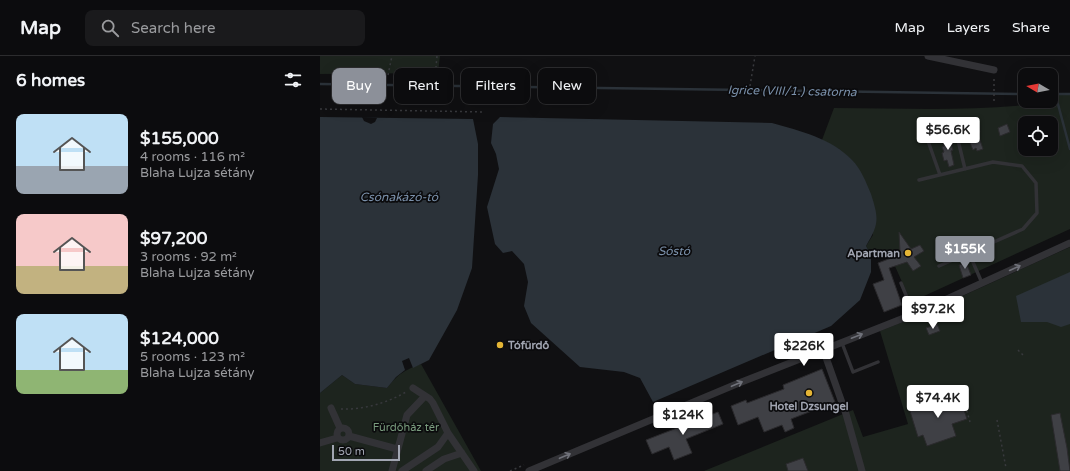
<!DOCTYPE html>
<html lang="en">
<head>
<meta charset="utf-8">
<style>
  :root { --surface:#0c0c0e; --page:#1a1a1c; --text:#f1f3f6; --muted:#9a9b9e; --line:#2c2c2e; --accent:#8c9099 }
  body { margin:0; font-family:"Varela Round",sans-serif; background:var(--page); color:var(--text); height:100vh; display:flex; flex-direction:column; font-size:15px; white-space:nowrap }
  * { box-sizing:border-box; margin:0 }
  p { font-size:13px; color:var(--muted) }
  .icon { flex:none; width:22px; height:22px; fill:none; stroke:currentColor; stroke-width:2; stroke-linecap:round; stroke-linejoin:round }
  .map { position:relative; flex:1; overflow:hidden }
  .drawer { display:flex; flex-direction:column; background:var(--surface); width:320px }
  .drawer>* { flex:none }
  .guide { position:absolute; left:12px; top:12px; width:380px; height:36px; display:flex; gap:8px }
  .needle { width:26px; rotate:280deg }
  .fabs { position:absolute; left:698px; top:12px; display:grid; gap:8px }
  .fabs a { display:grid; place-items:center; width:40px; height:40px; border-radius:8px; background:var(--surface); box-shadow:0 4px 16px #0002,0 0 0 1px var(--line); font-size:20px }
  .scale { position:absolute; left:12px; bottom:10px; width:68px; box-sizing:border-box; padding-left:4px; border:2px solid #a2a6b2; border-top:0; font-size:11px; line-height:14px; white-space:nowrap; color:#a2a6b2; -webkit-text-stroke:3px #0b0b0d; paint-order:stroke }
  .price { position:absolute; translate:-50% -34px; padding:0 9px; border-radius:4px; background:#fff; color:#222; font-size:13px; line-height:26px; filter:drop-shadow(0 1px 2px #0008) }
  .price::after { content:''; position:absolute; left:50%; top:24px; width:12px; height:9px; margin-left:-6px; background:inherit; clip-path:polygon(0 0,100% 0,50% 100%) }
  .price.current { background:var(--accent); color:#fff }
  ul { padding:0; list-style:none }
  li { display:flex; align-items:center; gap:12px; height:100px; padding:0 16px }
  li span { display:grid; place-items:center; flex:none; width:112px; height:80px; border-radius:8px; color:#555 }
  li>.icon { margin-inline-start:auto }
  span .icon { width:48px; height:48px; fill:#fffc; stroke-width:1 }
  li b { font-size:17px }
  h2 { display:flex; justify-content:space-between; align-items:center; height:48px; padding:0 16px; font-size:17px }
  .pill { padding:0 14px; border-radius:8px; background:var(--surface); box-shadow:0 4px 16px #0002,0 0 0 1px var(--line); font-size:14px; line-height:36px }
  .pill.current { background:var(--accent); color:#fff }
  header { display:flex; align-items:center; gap:24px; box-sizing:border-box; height:56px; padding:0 20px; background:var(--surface); border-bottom:1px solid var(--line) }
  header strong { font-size:19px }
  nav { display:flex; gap:22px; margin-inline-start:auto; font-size:14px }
  .search { width:280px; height:36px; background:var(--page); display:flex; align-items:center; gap:10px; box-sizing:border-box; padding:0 14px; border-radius:8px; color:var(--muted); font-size:15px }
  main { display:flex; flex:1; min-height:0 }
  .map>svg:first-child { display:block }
</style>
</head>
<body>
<header>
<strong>Map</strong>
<div class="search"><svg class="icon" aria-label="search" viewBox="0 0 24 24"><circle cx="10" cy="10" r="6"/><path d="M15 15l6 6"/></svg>Search here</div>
<nav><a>Map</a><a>Layers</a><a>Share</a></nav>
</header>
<main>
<section class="drawer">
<h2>6 homes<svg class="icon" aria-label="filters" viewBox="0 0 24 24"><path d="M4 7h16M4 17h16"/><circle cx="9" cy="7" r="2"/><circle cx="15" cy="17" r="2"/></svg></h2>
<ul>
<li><span style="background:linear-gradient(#bfe0f5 65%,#9aa5b1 0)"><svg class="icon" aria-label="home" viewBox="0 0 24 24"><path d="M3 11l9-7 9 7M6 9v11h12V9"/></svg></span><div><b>$155,000</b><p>4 rooms · 116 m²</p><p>Blaha Lujza sétány</p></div></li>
<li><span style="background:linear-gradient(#f6c9c9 65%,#c2b280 0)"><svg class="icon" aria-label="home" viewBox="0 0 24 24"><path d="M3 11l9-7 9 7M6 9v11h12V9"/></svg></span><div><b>$97,200</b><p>3 rooms · 92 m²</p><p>Blaha Lujza sétány</p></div></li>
<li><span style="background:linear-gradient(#bfe0f5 70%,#8fb573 0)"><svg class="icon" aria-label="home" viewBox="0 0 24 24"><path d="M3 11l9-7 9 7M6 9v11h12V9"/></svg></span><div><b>$124,000</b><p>5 rooms · 123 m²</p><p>Blaha Lujza sétány</p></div></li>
</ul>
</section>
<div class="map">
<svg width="750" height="415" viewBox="0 0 750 415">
  <rect width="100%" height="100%" fill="#101012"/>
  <path fill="#1d241e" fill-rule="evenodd" d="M0,0H120L118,17L0,18Z
    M731,38H750V173L591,246L570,199H551L546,190L553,179L519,93L502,84L514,52C583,52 653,56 722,47V45H731ZM705,67H731V93H705Z
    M750,191V415H384L533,354L543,381L588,368L560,275L596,261Z
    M101,308L161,415H0V337L22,319L35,328L67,332C78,318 85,314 101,308Z"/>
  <path fill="#2b3239" d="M0,61L153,63L158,88V119L152,212L137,254L109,304L93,312L89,302L82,305L85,314L76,321L67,332L35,328L22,319L0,337Z
    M180,61L452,67C480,75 511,82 532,104C541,113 546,126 551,138C559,163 559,168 546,190L551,199V216L540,244L511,270L333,346L320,322L304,316L260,311L211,267L204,250L208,226L204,208L192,195L183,197L175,188L167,151L179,113L176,98L171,87L173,68Z
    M750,216V268L741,271L727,266H701L696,240Z"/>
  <path fill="#101012" d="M42,61L57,62L55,66L51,68L44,65Z"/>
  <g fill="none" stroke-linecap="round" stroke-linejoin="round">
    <path stroke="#2b3239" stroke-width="2.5" d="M0,28L705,38
      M735,37L750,93
      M731,38H750"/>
  </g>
  <path fill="#3f4045" stroke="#2b2a2d" d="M687,68L690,76L680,80L678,72Z
    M658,70L660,76L658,78L663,93L657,95L656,92L653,94L650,87L652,86L650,81L652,80L649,74Z
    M631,80L633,88H631L633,94L631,95L634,109L629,111L627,104L624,105L622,97L624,96L622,91L624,90L622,83Z
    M579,176L591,193L600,189L604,195L594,201L601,210L593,215L587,206L569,212L582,249L564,256L553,228L564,224L558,207L574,201L573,199L580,196Z
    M646,206L651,219L643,222L639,209Z
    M617,268L620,275L609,279L606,272Z
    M502,313L515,346L471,363L474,372L465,376L462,369L444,376L438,361L418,369L411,350L426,344L427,347L464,333L463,329Z
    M639,339L647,363L632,368L636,380L607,390L603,379L598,381L589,352L624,340L626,344Z
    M398,356L403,368L366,383L372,397L354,404L349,391L332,398L326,384Z
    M740,357L747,392L750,415H740L731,359Z
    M483,402L488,415H468L466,408Z"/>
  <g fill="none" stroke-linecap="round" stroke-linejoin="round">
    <path stroke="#38393d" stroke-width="1.5" stroke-dasharray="2 3" stroke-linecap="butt" d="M68,19L72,0
      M115,22L117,0
      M430,30L435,0
      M674,45V21
      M0,53L165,56
      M698,294L704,300
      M644,345L650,366
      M21,353C43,354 67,347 86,336
      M677,364L686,412
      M190,415L204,409"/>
    <path stroke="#323236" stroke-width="3.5" d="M637,80L645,113
      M608,85L620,119
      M599,124L673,106L702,110L716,127L717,157L703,173L649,197L662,227
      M619,210L649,197
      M581,227L594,258
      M522,287L533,316L558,306"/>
    <path stroke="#323236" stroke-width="7" d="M608,0L674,14
      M503,293L526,358L542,415
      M93,332L110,343L113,347L128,377L154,415
      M11,352L20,372
      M17 378a6 6 0 1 1 12 0a6 6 0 1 1-12 0Z
      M29,380L77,393
      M0,387L17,382
      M72,415L87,359L105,340
      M82,415L118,391L128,377
      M106,415L124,403L142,397
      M209,415L419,327L594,258L750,187"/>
  </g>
  <defs><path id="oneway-shaft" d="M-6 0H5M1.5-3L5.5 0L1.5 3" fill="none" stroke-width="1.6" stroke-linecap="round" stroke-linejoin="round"/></defs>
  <g stroke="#70727a">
    <use href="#oneway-shaft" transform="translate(695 212) rotate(-25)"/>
    <use href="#oneway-shaft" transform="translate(537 280) rotate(-21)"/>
    <use href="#oneway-shaft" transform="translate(417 328) rotate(-23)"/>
    <use href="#oneway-shaft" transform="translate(245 400) rotate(-23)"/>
  </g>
  <g fill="#e5b535" stroke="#0b0b0d" stroke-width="1.5">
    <circle cx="588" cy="197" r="4"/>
    <circle cx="180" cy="289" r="4"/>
    <circle cx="489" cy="337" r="4"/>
  </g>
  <g text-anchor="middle" stroke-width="3.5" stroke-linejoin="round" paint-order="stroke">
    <g font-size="11" font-weight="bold" fill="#a2a6b2" stroke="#0b0b0d" text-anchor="end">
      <text x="580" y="201">Apartman</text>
      <text x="188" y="293" text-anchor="start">Tófürdő</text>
      <text x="489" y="354" text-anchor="middle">Hotel Dzsungel</text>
    </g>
    <g font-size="11" fill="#7a9c7e" stroke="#0b0b0d">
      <text x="86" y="375">Fürdőház tér</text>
    </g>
    <g font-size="12" font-style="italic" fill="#7b91ab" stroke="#0b0b0d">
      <text transform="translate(472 35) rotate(1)" y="4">Igrice (VIII/1.) csatorna</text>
      <text x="79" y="145">Csónakázó-tó</text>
      <text x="354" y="199">Sóstó</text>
    </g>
  </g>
</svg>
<div class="fabs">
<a><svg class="needle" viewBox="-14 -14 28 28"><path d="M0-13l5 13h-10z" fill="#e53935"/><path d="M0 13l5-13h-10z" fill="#9a9b9e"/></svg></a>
<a><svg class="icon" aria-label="locate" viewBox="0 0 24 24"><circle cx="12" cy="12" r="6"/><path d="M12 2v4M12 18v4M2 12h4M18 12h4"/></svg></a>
</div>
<div class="scale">50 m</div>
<b class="price" style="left:628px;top:95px">$56.6K</b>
<b class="price current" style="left:645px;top:214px">$155K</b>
<b class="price" style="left:613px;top:274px">$97.2K</b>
<b class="price" style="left:484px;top:311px">$226K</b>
<b class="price" style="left:618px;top:363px">$74.4K</b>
<b class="price" style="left:363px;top:380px">$124K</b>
<div class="guide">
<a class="pill current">Buy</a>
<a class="pill">Rent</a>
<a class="pill">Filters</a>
<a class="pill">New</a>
</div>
</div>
</main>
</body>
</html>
